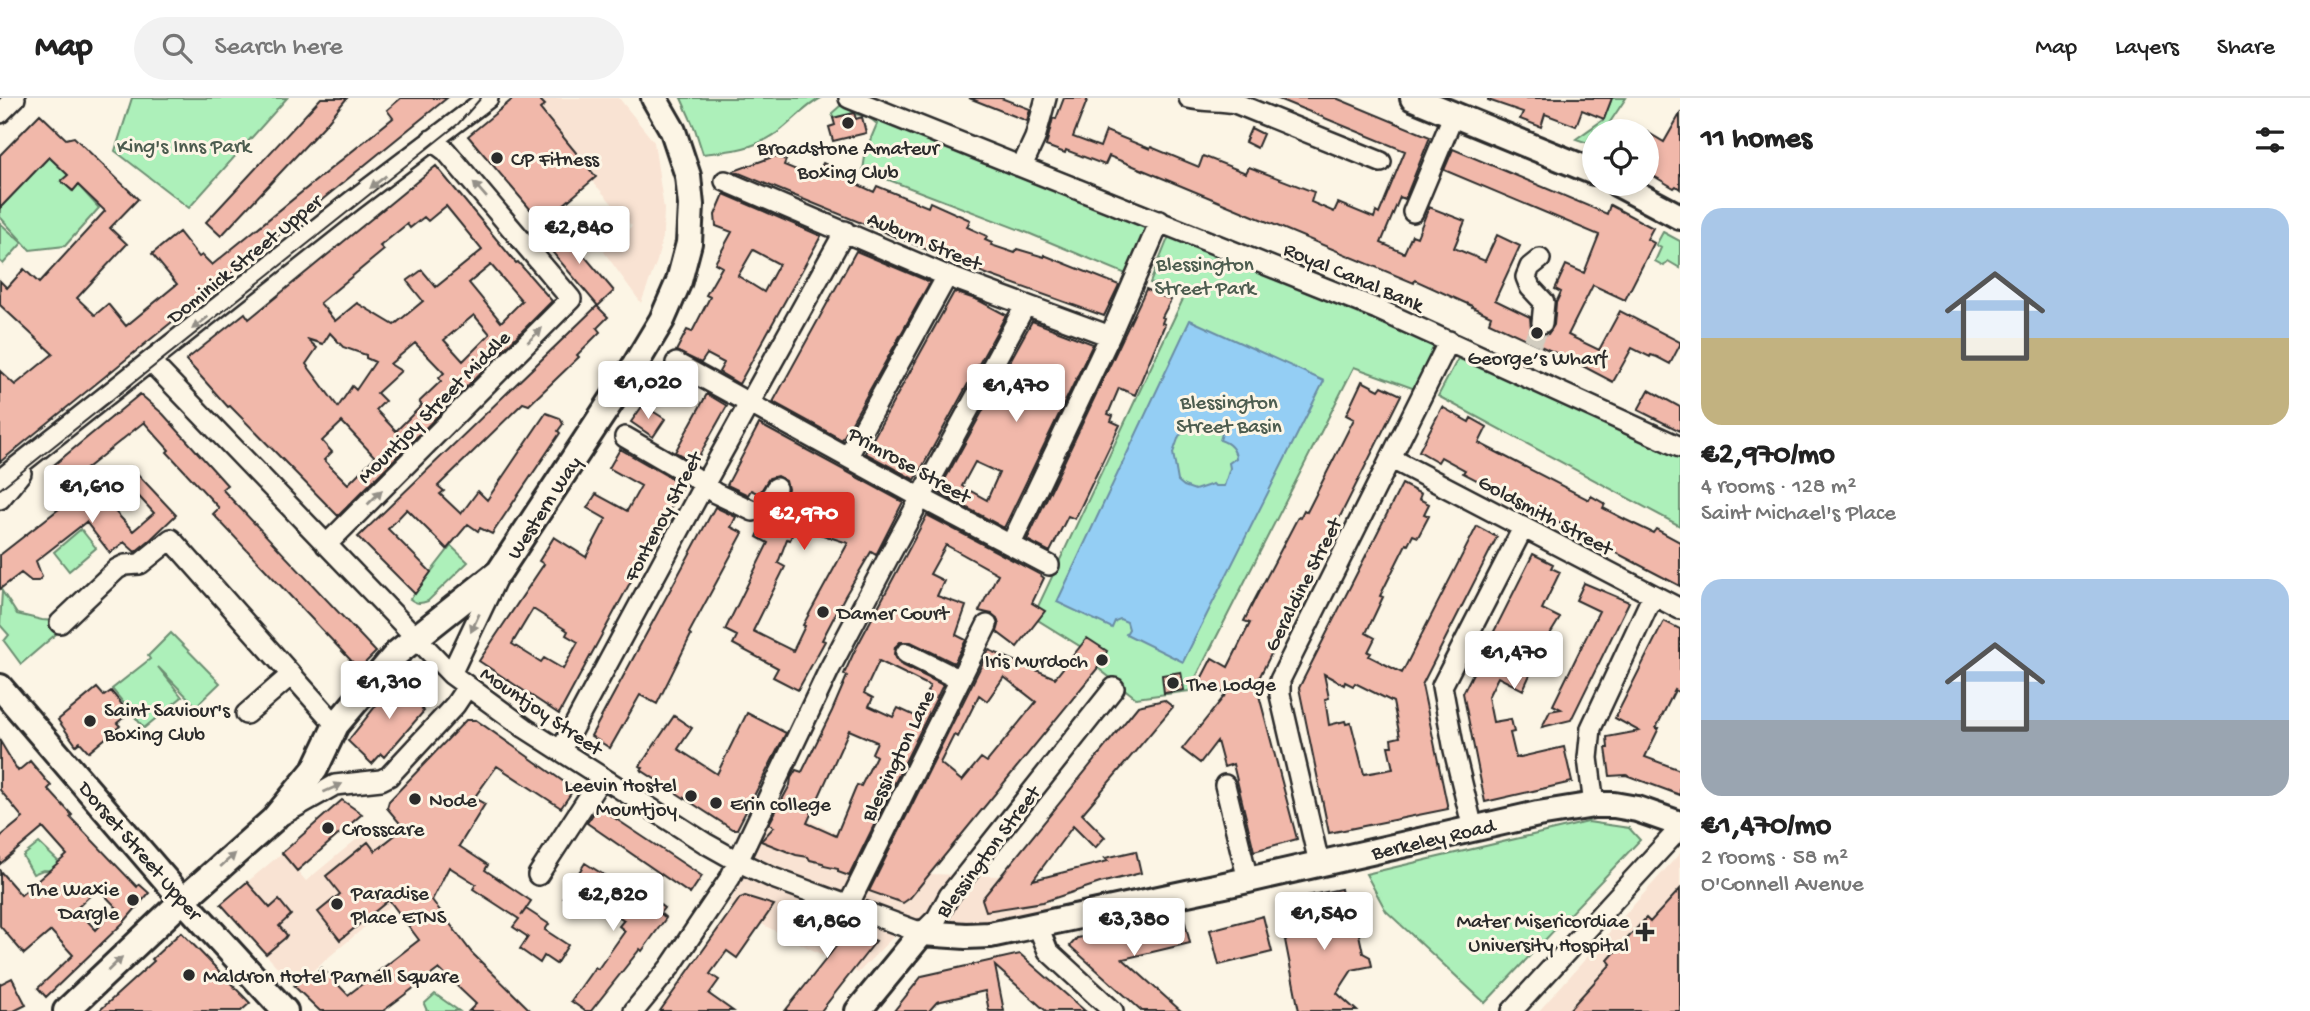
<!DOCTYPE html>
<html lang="en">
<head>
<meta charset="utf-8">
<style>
  :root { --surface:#fff; --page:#f2f2f2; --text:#222; --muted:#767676; --line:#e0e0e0; --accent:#d93025 }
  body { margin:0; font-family:"Gochi Hand",sans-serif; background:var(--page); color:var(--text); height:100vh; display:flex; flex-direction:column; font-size:26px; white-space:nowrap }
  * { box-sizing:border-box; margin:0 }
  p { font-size:23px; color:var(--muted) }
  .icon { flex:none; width:38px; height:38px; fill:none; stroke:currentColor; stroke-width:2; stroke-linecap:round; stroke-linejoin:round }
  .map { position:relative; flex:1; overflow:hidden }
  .panel { display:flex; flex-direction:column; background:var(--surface); width:630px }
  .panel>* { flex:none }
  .tools { position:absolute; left:1582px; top:21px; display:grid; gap:14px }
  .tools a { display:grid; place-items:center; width:77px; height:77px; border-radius:50%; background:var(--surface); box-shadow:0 4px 10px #0003; font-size:35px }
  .price { position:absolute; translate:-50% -60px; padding:0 16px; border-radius:7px; background:#fff; color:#222; font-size:23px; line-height:46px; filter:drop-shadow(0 2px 4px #0008) }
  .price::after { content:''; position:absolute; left:50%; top:42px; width:21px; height:16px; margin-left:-10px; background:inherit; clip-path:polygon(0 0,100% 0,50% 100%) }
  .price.active { background:var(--accent); color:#fff }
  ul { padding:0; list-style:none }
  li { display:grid; align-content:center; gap:14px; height:371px; padding:0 21px }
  li span { display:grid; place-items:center; height:217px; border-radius:21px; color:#555 }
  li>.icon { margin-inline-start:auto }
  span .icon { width:126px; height:126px; fill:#fffc; stroke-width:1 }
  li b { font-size:30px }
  h2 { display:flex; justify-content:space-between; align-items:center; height:84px; padding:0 21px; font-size:30px }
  header { display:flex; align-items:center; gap:42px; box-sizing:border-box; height:98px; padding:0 35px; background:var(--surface); border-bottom:2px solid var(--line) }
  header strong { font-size:33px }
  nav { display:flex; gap:38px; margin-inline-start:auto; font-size:24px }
  .search { width:490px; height:63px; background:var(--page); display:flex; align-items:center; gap:18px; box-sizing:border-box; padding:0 24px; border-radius:38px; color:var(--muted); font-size:26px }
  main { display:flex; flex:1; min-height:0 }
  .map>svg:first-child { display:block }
</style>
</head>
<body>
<header>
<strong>Map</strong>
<div class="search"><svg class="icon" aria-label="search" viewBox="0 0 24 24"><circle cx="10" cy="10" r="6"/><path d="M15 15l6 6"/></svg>Search here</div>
<nav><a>Map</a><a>Layers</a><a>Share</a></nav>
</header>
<main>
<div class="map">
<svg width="1680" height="913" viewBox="0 0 1680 913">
  <rect width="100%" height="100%" fill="#fcf5e5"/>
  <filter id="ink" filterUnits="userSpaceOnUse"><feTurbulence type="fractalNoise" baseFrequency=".0143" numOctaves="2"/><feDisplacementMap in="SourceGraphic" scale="14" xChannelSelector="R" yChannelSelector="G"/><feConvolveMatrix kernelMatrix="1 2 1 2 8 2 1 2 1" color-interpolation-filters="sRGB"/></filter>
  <g filter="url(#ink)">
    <path fill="#f9e3d3" d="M514,0H619L654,44L664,111L663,138L657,163L641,205L604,154L632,128L592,83L542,125L468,38Z
      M775,707L927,776L1003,778L1052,809L1025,825L894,838L858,875L728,809Z
      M375,726L419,784L294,888L221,806L282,755L306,783Z
      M1680,755V913H1539Z"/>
    <path fill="#adf0ba" stroke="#6c8e72" stroke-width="2" d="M132,0H287L189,110L115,53Z
      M681,0H821C804,9 792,24 777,35C754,51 730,53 703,56L695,31Z
      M1612,0H1626L1604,33H1594V47L1576,41L1604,21Z
      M853,7L1143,123L1147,130L1126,176L1028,135L863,72L866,52L877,26C863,13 850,16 833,20L832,15L840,8Z
      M49,59L68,77L62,83L72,93L78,87L99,110L65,148L30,152L0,119V110Z
      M0,125L22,145L3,166L0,163Z
      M1171,133L1437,245L1415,291L1354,269L1189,593L1136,600L1099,571L1104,565L1102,562L1033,519L1184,199L1150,185Z
      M1663,134L1680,143V170L1668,163L1664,168L1655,163L1661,150L1656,147Z
      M1462,253L1680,360V428L1438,298Z
      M81,431L96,450L69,473L54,454Z
      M451,448L468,464L428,503C420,506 417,506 410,501Z
      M2,493L17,516L42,522L55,523L56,536L21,566L4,543L9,537L0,527Z
      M171,535L220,585L196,608L158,569L182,599L144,630L112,591L150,561L148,558Z
      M1588,724L1629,730L1640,742L1485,905L1386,813L1366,776Z
      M39,745L63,768L57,773L43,772L33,776L23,758Z
      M435,896L459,913H427L424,906Z"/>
    <path fill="#94cef4" stroke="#6a8da4" stroke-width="2" fill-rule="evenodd" d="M1190,222L1324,283L1183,564L1126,536L1129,531L1127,524L1120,521L1115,523L1112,530L1057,504ZM1206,324L1223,332L1220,342C1229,345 1235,350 1236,360L1229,365L1230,370L1224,388H1215L1213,386L1195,392L1184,388L1178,383L1173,355L1179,338L1188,331Z"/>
    <path fill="#f1b8aa" stroke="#2b2b2b" stroke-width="2" fill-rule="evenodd" d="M321,0H347L324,28L221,138L206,124Z
      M401,0H447L0,364V273L15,287L53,256L0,207V183L7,190L24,171L39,185L105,113L78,87L73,93L61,83L68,77L49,59L0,110V57L40,16L66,41L74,39L138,101L110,130L127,146L77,200L95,217L108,206L126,228L177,186L152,156L179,134L199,159L202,157L212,167L393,20L387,12Z
      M514,0H538L545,7L540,11L596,79L542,125L468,38Z
      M969,0H1001L1030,11L1027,23Z
      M1064,0H1088L1073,39L1100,49L1106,33L1150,51L1151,49L1199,69L1203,58L1246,75L1249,69L1314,94L1311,104L1334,114L1338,105L1374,120L1376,114L1379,116L1405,53L1276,0H1336L1430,39L1405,101L1400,99L1381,145L1404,155L1412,137L1417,139L1429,109L1465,123L1454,150L1485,163L1497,137L1520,148L1495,202L1530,219L1531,231L1540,237L1548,236L1554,227L1556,205L1561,194L1555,191L1566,167L1584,175L1599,137L1444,72L1453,51L1607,116L1610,107L1653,130L1647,141L1654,145L1625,202L1593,187L1568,237L1599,252L1620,213L1680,244V247L1670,266L1657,259L1651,257L1650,259L1632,250L1613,284L1577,265L1489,224L1491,218L1472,209V208L1415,182L1414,185L1131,67L1109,58L1105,67L1066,52L1065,55L1046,48L1053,20L1056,21Z
      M1488,0H1612L1604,21L1582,12L1576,28L1545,16L1541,29L1520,21L1523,14L1488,2Z
      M854,15L856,21L862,19L866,35L833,43L829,29L835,27L833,20Z
      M1680,16V91L1676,88L1674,90L1647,74V34L1664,44Z
      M1251,30L1263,36L1257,50L1245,44Z
      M775,58L786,62L784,67L816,80L823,65L839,72L838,74L852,84L874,94L877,88L928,109L930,104L970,122L967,129L987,138L985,142L992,145L991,147L1015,155L1017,151L1044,159V157L1119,187L1104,218L989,177L734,73Z
      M436,68L516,165L518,164L552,203L338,418L230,308L228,309L186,262L245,215L249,221ZM446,108L482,152L436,189L422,172L407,183L423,203L394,227L357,205L335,223L320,205L384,152L380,148L407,126L410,130L424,119L428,123ZM491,167L522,203L501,224L469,185ZM474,217L490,236L463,263L444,242ZM330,235L343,249L366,257V260L375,264L356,292L352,288L338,309L306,266L317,250L307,241L323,246ZM415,245L444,275L439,280L441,283L419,304L422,307L396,333L376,312L385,303L377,295L401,273L390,266ZM342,324L375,359L348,386L324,362L332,354L322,343Z
      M724,96L821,138L739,286L719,274L724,265L707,256L701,265L676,253L687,232L692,234L710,199L706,197L722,169L715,165L732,134L716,128L715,117ZM753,152L779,166L764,194L738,178Z
      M560,129L614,193L598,208L543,143Z
      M856,153L930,184L842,342L773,304Z
      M1146,191L1171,202L1162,219L1164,220L1162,225L1165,226L1135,297L1119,290L1108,316L1113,318L1111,323L1120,327L1075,421L1068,418L1050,454L1027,442Z
      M954,194L978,202L1006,217L915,382L865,355Z
      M597,208L608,219L597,230L600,234L577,257L579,259L529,307L523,305L438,388L444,393L440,396L461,416L478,393L487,402L546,315L560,320L563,326L558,333L560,335L492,436L480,430L478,433L468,426L447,451L407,411L388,431L431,474L415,496L358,439Z
      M1032,223L1093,246L1004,430L938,394ZM975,364L999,375L987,402L962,388Z
      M1362,283L1379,292L1382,288L1401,297L1256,586L1297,741L1254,753L1233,666L1224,669L1217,643L1200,665L1182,651L1226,596L1200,583L1212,560L1228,569L1250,525L1244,523L1254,503L1298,419L1300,420L1304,412L1307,414L1354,321L1346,317Z
      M1649,292L1680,309V333L1638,312Z
      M140,296L163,316L227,387L222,391L376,554L359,571L213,416L219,410L167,354L169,352L144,324L63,389L49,371Z
      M707,296L727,308L695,365L675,354Z
      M643,307L665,321L653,339L631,324Z
      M1442,309L1469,324L1471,320L1487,329L1479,345L1589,402L1591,398L1605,406L1603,410L1626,422L1653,435L1656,431L1680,444V488L1463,375L1465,372L1441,359L1438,364L1419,353Z
      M759,326L903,404L876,457L871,454L845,498L822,542L825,543L798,592L773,579L778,570L733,546L737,538L725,532L768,445L757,439L764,423L775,417L788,391L786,383L777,378L769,380L759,396L751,392L748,397L727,387ZM804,431L848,445L803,527L805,528L793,553L753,533L785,469L778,465L787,441L790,442L793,435L802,437Z
      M620,351L683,387L559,616L479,563L544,466L539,463L554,439L586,459L606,421L587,410L596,396L627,413L641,388L609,370ZM533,511L568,533L566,537L578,544L563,571L544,560L541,564L512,546Z
      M131,369L176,417L151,441L135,454L124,444L110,455L86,424L36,463L42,479L38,483H31L21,475L0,491V457L69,403L64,396L71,389L89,408ZM132,391L154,415L133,433L112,410Z
      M1402,386L1421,396L1419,401L1429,406L1424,416L1429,418L1418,439L1413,437L1408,447L1406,446L1380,498L1383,499L1366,535L1375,540L1368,554L1371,555L1369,558L1402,575L1477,428L1497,439L1422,587L1448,711L1329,735L1299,590ZM1324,576L1344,587L1345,584L1353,588L1355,585L1393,604L1400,639L1391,641L1392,648H1388L1393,671L1364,676L1351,625L1346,626L1345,623L1329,627L1325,601L1329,600Z
      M715,409L736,419L731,429L743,435L689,535L691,537L657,606L640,597L610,650L591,638Z
      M927,417L1039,476L1044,480L1032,505L1045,513L1017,549L997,534L999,527L997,520L992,516L979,513L998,476L946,447L930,476L944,483L937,498L966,508L956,537L966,542L954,565L911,544H900L895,549L894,556L900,566L943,587L849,778L838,774V771L824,768L823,765L810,762L808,759L796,757L761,743L774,729L769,726L790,687L791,680L796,672L802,674L832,613L847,578L844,576L854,554ZM879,563L930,588L915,618L898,610L893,619L869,608L873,600L864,595ZM849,632L877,644L872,655L876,658L861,688L857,687L836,738L807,725Z
      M1533,456L1553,466L1551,470L1560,474L1542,511L1560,520L1544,546L1523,592L1498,579L1488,599L1493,624L1511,621L1514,634L1510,635L1516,660L1564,649L1572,684L1485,704L1463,595Z
      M1584,485L1629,504L1571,622L1542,629L1550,613L1561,611L1553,607L1599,513L1576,502Z
      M1664,523L1680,531V595L1675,592L1656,630H1659L1645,659L1680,672V697L1626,677L1610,678L1606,650H1608L1607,639L1639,633L1615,620Z
      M1087,540L1107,553L1097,571L910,800L903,805L869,793L989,552L1055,580ZM1004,579L1036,604L987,664L981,660L962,683L940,665L954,637L958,639L979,597L987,603Z
      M1181,574L1184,592L1164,595L1162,577Z
      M406,580L430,602L422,611L424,613L384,659L381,656L372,666L348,643L378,605Z
      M97,590L104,598L111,593L129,615L117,625L120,628L89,654L80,644L76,647L58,622Z
      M1164,602L1173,609L1082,716L1105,739L1095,750L1073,728L1033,782L1108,763L1105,760L1136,753L1141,775L1100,785L1043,804L986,813L982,801L1138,608Z
      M747,615L786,635L737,731H732L641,672L643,670L640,668L674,618L692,630L678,651L717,676Z
      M466,622H476L574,691L561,710L497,668L474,700L485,706L459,748L488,767L485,772L531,803L521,818L526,811L549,826L545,832L568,847L556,866L544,858L540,865L520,851L528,839L513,829L519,821L473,791L476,786L449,769L432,802L472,855L531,913H469L476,906L439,871L383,913H320L294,888L306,878L310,882L322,870L348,897L419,842L389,802L340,842L318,814L340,796L326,778L368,744L375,753L404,730L387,710L389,703Z
      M0,643L18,673L30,663L51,688L48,691L72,717L70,719L137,789L139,786L149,795L124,824L46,899L38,890L73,857L51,833L24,856L0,828V773L21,797L67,757L43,730L0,766V739L23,720L0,692ZM98,790L117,810L96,832L76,811Z
      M342,702L362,716L297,773L282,755Z
      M598,709L702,778L690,796L587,725Z
      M585,765L604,777L596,788L632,811L644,795L664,810L660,815L666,820L642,853L640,851L591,913H585L571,903L595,869L598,871L625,833L619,828L624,822L589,800L582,811L563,799Z
      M247,784L270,810L279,802L291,817L279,828L287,837L285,840L266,856L221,806Z
      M1341,791L1348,829L1357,827L1363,855L1370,859L1372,868L1352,872L1337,895L1357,913H1299L1285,842L1299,839L1292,801Z
      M1680,791V913H1568L1611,866L1608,862L1646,820L1650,824Z
      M745,798L774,807L737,860L727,853L710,876L719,882L709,896L733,913H660L740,800Z
      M791,811L827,827L828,825L848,834L850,831L876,843L821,913H785L838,846L810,834L806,844L780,826Z
      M1183,816L1190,845L1123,861L1181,913H1142L1070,848L1077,840L1111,835L1109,833Z
      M1263,818L1272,854L1219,867L1210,832Z
      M181,834L250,905L241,913H99L154,863L152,861Z
      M1020,856L1085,913H1046L995,868L1004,913H989L985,893L937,904L929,913H894L922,878Z
      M12,880L26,907L14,913H0V886Z"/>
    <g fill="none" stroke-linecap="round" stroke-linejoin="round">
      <path stroke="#d2cdc0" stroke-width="19" stroke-dasharray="19 10" stroke-linecap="butt" d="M1532,245L1542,225"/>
      <defs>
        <path id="minor" d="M849,0L1377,211L1680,349
          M1189,0C1205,4 1219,2 1235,5L1381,64
          M0,15L15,0
          M1022,68L1035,40L1046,0
          M725,83L947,178L1110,238
          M1413,114L1454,16
          M1540,161L1530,169L1526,179L1530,189L1544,204L1542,225
          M151,264L451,576L525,630L705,745L739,764L773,780L922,835L937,820L949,798L1114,590
          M676,265L929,404L1049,467
          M625,339L694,379L715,395L753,413L764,411L776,390
          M848,358L947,178
          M1392,361L1680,511
          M0,382L352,103L488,0
          M0,401L21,375
          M1011,446L1110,238L1160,123
          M326,447L571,201L446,53L431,42
          M60,525L117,471L125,467L140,466L171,441L336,627
          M906,555L960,582
          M451,576L499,475
          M246,616L291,577
          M561,652L699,396L845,133
          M1225,687L1248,782
          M1594,707L1588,660L1591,630L1653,497
          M280,718L335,687L381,682L389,678L455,607L467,589
          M1473,731L1454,652L1442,588L1523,430
          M1319,765L1280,597V582L1449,243
          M538,777L602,679
          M848,808L987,527
          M1037,826L1048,853L1113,913
          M634,913L670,869L730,780L829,572L887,462L1025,208
          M1512,913L1672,739L1679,725"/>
        <path id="major" d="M1413,0L1594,74
          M1618,86L1680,119
          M0,589L183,802L285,913
          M66,913L183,802L273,722L315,671L336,627L397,555L499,474L635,267L662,222L679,183L689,145L691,107L688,78L673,33L654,0
          M858,913L922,835L966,838L990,837L1248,782L1538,716L1594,707H1614L1637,711L1680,726"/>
      </defs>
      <use href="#minor" stroke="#2b2b2b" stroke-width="24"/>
      <use href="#major" stroke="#2b2b2b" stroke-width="30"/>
      <use href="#minor" stroke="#fcf5e5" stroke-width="19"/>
      <use href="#major" stroke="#fcf5e5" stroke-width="24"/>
      <path stroke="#2b2b2b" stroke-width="2" d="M0,391L458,26L481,0"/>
    </g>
    <defs><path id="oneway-solid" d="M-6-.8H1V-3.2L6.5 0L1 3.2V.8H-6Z" transform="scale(1.75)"/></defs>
    <g fill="#949088">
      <use href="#oneway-solid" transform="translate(378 84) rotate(142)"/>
      <use href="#oneway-solid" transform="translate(480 92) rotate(-131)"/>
      <use href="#oneway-solid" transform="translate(200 225) rotate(142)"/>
      <use href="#oneway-solid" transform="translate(535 237) rotate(-45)"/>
      <use href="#oneway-solid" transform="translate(375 399) rotate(-45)"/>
      <use href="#oneway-solid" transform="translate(475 525) rotate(115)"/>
      <use href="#oneway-solid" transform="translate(333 690) rotate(-24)"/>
      <use href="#oneway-solid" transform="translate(228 762) rotate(-42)"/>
      <use href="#oneway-solid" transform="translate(115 866) rotate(-44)"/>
    </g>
  </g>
  <g fill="#2b2b2b" stroke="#fcf5e5" stroke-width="2.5">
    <circle cx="848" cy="25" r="7"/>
    <circle cx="497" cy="60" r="7"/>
    <circle cx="1537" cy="235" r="7"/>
    <circle cx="823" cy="514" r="7"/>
    <circle cx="1102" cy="562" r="7"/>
    <circle cx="1173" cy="585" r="7"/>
    <circle cx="90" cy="623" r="7"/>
    <circle cx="691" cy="698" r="7"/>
    <circle cx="415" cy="701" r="7"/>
    <circle cx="716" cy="705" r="7"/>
    <circle cx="328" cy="730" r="7"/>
    <circle cx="133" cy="802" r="7"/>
    <circle cx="337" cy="806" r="7"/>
    <path d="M1641.5 823.5h7v7h7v7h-7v7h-7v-7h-7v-7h7z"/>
    <circle cx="189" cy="877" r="7"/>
  </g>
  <g text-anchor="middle" stroke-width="6" stroke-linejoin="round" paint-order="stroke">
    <g font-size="21" fill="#4c5c4f" stroke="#fcf5e5">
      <text x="184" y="54">King's Inns Park</text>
      <text x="1205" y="172">Blessington<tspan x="1205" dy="24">Street Park</tspan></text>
      <text x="1229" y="310">Blessington<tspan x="1229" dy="24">Street Basin</tspan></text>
    </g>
    <g font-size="21" fill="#2b2b2b" stroke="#fcf5e5" text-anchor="start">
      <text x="848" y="56" text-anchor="middle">Broadstone Amateur<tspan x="848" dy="24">Boxing Club</tspan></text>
      <text x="511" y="67">CP Fitness</text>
      <text x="1537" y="266" text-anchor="middle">George’s Wharf</text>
      <text x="837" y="521">Damer Court</text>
      <text x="1088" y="569" text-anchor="end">Iris Murdoch</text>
      <text x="1187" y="592">The Lodge</text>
      <text x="104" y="618">Saint Saviour's<tspan x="104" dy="24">Boxing Club</tspan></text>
      <text x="677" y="693" text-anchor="end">Leevin Hostel<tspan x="677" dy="24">Mountjoy</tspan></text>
      <text x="429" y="708">Node</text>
      <text x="730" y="712">Erin college</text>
      <text x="342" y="737">Crosscare</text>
      <text x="119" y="797" text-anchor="end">The Waxie<tspan x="119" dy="24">Dargle</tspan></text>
      <text x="351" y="801">Paradise<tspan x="351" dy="24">Place ETNS</tspan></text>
      <text x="1629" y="829" text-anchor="end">Mater Misericordiae<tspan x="1629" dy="24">University Hospital</tspan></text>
      <text x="203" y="884">Maldron Hotel Parnell Square</text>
    </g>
    <g font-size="21" fill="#2b2b2b" stroke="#fcf5e5">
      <text transform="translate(925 142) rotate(23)" y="7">Auburn Street</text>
      <text transform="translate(244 160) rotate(-39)" y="7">Dominick Street Upper</text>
      <text transform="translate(1354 178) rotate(23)" y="7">Royal Canal Bank</text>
      <text transform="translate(433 308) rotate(-45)" y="7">Mountjoy Street Middle</text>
      <text transform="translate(910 366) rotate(29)" y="7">Primrose Street</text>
      <text transform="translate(543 409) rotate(-57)" y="7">Western Way</text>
      <text transform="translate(1546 416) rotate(28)" y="7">Goldsmith Street</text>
      <text transform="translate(662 418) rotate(-62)" y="7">Fontenoy Street</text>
      <text transform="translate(1302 486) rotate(-63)" y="7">Geraldine Street</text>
      <text transform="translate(542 612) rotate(34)" y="7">Mountjoy Street</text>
      <text transform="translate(897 657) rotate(-64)" y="7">Blessington Lane</text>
      <text transform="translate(1433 740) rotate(-13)" y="7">Berkeley Road</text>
      <text transform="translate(141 752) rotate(49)" y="7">Dorset Street Upper</text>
      <text transform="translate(987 753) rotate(-53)" y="7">Blessington Street</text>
    </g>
  </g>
</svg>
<div class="tools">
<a><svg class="icon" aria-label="locate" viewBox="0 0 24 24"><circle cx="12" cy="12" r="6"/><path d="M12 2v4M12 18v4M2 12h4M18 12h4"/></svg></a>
</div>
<b class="price" style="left:579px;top:168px">€2,840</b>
<b class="price" style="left:648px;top:323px">€1,020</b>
<b class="price" style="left:1016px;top:326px">€1,470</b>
<b class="price" style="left:92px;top:427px">€1,610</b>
<b class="price active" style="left:804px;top:454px">€2,970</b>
<b class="price" style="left:1514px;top:593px">€1,470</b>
<b class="price" style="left:389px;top:623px">€1,310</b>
<b class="price" style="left:613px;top:835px">€2,820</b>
<b class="price" style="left:1324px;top:854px">€1,540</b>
<b class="price" style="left:1134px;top:860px">€3,380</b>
<b class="price" style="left:827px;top:862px">€1,860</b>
</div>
<section class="panel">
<h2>11 homes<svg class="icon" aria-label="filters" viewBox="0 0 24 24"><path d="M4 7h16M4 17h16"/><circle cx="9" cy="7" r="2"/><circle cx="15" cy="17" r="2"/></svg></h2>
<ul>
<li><span style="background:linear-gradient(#a9c7e8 60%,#c2b280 0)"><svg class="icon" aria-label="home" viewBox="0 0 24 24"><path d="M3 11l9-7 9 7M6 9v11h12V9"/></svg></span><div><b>€2,970/mo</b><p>4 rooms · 128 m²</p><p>Saint Michael's Place</p></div></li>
<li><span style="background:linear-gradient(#a9c7e8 65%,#9aa5b1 0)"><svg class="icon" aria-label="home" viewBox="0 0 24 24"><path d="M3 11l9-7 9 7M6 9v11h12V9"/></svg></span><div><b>€1,470/mo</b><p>2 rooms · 58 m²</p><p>O'Connell Avenue</p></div></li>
</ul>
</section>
</main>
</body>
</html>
